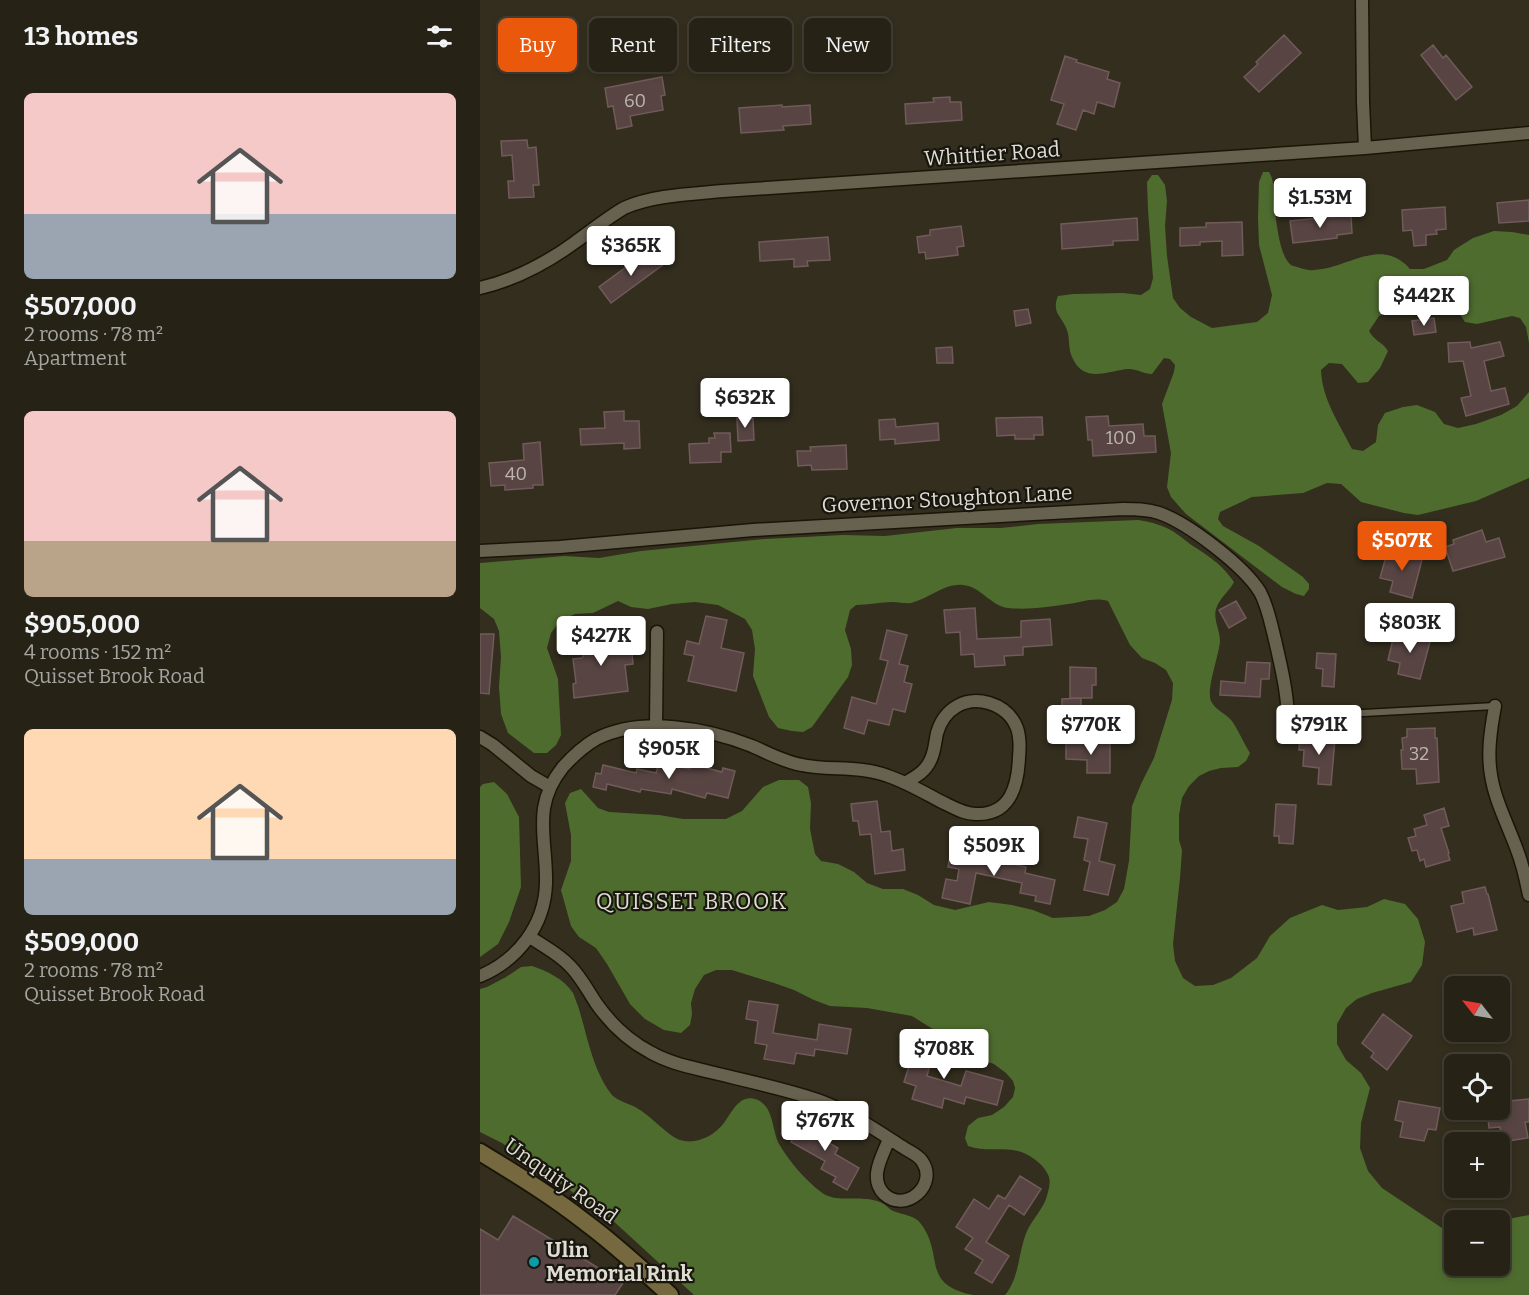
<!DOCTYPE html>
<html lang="en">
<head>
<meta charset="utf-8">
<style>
  :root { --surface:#262216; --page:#322f23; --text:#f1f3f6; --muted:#a4a4a1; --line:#423f35; --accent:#ea580c }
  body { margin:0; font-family:Bitter,serif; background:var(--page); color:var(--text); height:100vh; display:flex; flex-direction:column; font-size:22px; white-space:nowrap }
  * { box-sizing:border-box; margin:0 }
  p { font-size:20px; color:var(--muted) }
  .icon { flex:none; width:33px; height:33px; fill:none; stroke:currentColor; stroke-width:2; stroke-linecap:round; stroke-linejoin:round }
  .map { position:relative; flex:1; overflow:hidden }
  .drawer { display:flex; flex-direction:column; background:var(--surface); width:480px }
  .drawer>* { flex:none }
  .guide { position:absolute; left:18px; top:18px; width:570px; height:54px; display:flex; gap:12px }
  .needle { width:39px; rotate:301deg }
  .tools { position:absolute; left:964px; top:976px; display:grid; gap:12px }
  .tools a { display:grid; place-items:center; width:66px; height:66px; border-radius:9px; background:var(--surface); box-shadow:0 3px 9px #0003,0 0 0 2px var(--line); font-size:30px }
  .price { position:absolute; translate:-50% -51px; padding:0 14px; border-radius:6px; background:#fff; color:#222; font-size:20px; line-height:39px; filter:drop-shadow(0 2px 3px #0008) }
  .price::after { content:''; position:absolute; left:50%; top:36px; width:18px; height:14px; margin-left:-9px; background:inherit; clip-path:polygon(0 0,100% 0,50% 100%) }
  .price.on { background:var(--accent); color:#fff }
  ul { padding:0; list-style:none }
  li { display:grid; align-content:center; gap:12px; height:318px; padding:0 24px }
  li span { display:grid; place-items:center; height:186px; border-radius:9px; color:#555 }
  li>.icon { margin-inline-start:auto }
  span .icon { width:108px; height:108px; fill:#fffc; stroke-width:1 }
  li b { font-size:26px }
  h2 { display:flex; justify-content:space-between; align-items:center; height:72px; padding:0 24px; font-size:26px }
  .chip { padding:0 21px; border-radius:9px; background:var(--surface); box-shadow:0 3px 9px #0003,0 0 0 2px var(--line); font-size:21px; line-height:54px }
  .chip.on { background:var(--accent); color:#fff }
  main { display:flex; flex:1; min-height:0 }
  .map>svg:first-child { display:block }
</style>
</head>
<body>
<main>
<section class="drawer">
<h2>13 homes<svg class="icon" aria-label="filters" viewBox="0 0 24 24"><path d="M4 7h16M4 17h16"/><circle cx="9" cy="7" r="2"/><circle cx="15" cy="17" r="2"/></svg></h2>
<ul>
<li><span style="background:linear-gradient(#f6c9c9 65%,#9aa5b1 0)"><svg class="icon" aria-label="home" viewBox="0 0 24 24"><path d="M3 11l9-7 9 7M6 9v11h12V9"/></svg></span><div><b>$507,000</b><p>2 rooms · 78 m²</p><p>Apartment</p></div></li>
<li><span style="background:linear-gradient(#f6c9c9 70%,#b9a48a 0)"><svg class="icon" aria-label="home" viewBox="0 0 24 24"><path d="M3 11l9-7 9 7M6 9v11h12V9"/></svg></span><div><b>$905,000</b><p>4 rooms · 152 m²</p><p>Quisset Brook Road</p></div></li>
<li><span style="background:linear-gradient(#ffd9b3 70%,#9aa5b1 0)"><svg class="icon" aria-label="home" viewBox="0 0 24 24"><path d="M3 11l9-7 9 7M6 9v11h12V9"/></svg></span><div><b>$509,000</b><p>2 rooms · 78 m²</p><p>Quisset Brook Road</p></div></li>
</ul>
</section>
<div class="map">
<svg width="1049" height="1295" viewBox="0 0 1049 1295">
  <rect width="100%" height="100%" fill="#332e1e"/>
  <path fill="#4f6c2f" d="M783,172H789C795,182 793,191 794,203C796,218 799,256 811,265C812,266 819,267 820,268C825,269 829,271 834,270C867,269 901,236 930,269H944L967,260L974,250L993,238L1014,231L1032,232L1049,235V343L1046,327L1040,318L1032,316L997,324L985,322L977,310L969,302L956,297L935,300L899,316L889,331C895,342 902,341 908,351L900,368L888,382L878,383L862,364L849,363L841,370C842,399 859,423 872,449L883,451L896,442L898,425L905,413L923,407L937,405L955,412L964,424L978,428L996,424L1021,415L1037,406L1049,392V478L996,501L938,515L924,513L881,502L861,484L847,483L823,493L772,497L740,512L738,519L743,526L779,546L823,577L829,584V589L824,596L816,594L802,587L706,514L691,497L687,487L691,453L682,404L694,372L695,365L690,359L684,358L672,374C664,374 657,369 649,369C629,370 604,385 592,357C588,349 590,338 587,330C582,316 571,313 578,296L593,294L643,293L661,295L670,289L673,278L668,210L667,182L672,175H678L685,185L687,201L685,226L687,256L693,298L700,308L711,317L732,328L777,322L788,313L792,295L779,245L778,218L779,182Z
    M658,520C671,522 683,525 694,532C700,536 705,540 710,544C728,556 741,563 754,582C749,592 740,597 736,609C733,619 740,630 740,641C739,656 726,689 731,701C735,710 745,713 751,720C757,727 764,744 770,753L766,761L758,767L741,768L729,771L719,776L709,786L702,798L699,815V840L702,850L700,878L693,944L695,961L703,978L715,986L733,985L751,978L777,958L790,936L810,918L842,905L858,910L887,907L904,899L925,904L938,919L945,942L942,965L931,982L892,993L877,999L866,1008L857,1024V1044L866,1060L881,1073L890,1088L881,1123L880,1148L888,1171L902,1188L968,1232L975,1234V1266H1020V1224L1033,1218L1049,1215V1295H525C540,1277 538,1252 547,1231C552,1220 562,1210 566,1199C568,1192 571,1184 569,1177C565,1165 550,1154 538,1151C521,1147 504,1152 488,1146L485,1138L488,1126L498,1118L512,1115L524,1107L533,1097L535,1088L533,1081L526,1073L514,1064L483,1053L459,1033L432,1016L387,1008L350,1006L334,1000L314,990L294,983L252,970H236L224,975L215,989L211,1003L212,1014L210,1025L201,1033L184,1030L165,1019L150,1004L127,964L116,948L99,937L91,926L81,890L91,861V835L85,803L90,793L101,789L118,808L129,812L179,815L203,819H246L262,811L283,787L299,780H319L328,787L331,803L330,829L335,854L341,861L358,864L374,872L387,883L403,889H423L438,895L454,905L475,910L509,902L532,905L553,910L573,918L609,916L625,910L637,902L644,889L649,861L652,806L661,784L674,758L692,700L693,683L686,670L675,663L662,658L650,645L628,601C613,597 603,602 588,604C568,607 547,610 528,608C511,606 500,586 483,585C464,583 449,599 431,603C425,604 419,602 413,602C400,602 389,605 376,605L370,610L365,630L371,649L372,665L368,677L332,727L323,732L312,731L298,728L289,717L273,676L275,649L272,630L265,619L238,605L215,602L192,604L168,609L151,607L138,601L113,613L95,614L80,621L71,633L67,648L78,679L81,735L76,745L67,753H54L28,733L21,714L19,687L21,657L19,631L14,619L0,608V563L84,556L119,558L161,551L285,539L363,535L405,536L477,528H521L558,524Z
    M14,782L27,794L39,817L41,887L29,922L18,944L0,957V787L3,784Z
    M52,966C67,971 84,979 93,993C95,997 96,1002 98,1006C105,1028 109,1050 118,1071C122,1080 126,1088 132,1095C139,1102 152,1104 160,1110C170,1116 190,1137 200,1140C216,1145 234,1136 244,1123C252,1112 260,1092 278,1100C294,1108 292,1131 299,1144C309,1161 325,1180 341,1192C354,1202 369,1197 385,1199C390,1199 398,1201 402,1203C406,1205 409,1209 413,1211C423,1215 435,1215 441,1224C465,1256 440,1284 493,1295H214L130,1218L22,1143L0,1132V989L7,987L26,977L41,967Z"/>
  <path fill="#584543" stroke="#705b5a" stroke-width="1.5" d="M804,35L821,53L779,92L764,77L778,64L776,62Z
    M953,45L963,58L966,55L992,87L976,100L941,55Z
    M585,56L597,60L596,62L629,72L627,79L640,83L634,107L617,102L614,114L603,110L596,130L577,124L584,104L571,100Z
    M182,77L185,95L181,96L183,110L150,116L152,126L137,129L133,106L128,107L125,88Z
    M470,97V102H481L482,120L426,124L425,104L454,102L453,98Z
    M302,105V107L330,105L331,124L303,126L304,130L261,133L259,108Z
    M47,140L48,148L56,147L59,185H53L54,197L29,198L28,181H34L32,155L22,156L21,141Z
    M1049,200V221L1019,223L1017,203Z
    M965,207L966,229L956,230L957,234L946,235V245L934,246L932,230L923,231L922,210Z
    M871,215L872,233L857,235V238L813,243L810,221Z
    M657,218L658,240L633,241V245L582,249L581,224Z
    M762,222L763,255L742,256V241L720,242V245L700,246V228L726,227V223Z
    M481,226L484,246L477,247L478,255L446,259L445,252L439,253L437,237L450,235V230Z
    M348,237L350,260L327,261L328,266L314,267V259L280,261L279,242Z
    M175,250L184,264L131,303L119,287L153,262L156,265Z
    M548,309L551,323L536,326L534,311Z
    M954,318L956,332L934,335L932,321Z
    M990,342L991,348L1020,342L1024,356L1004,361L1011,391L1025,388L1029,404L986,416L981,398L991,396L983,361L969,362L968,343Z
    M472,347L473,363H457L456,348Z
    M144,411V421H159L160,448L144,449V443L101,445L100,429L125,428L124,412Z
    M628,416L629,426L663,424L664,436H675L676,452L613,456L612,440H608L606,417Z
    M562,417L563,435H554V439H535V435L517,436L516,418Z
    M257,418H273L274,440L258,441Z
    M415,419L416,427L458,423L459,440L415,444V439L400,440L399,420Z
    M234,433H250L251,452H241V462L210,463L209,444L229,443V438H235Z
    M60,442L63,485H53V488L25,490V485L11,486L9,463L44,460L43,444Z
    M366,445L367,469L332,470L331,465L318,466L317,451H331L330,447Z
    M1002,530L1006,542L1019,538L1025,557L973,571L965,547L974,544L973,540Z
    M921,550L943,556L932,598L910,592L913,581L900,578L907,553L919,556Z
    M756,601L766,618L749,628L739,610Z
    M495,608L497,639L541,637V621L570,619L572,645L543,647V655L524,656L525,665L495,667L494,654L481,655L480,632L466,633L464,610Z
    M226,616L247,620L241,648L264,653L256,691L208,681L214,656L204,654L207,641L219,644Z
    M131,625L134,654L152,652L153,664L145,665L148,691L94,698L93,684L96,683L93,659L102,658L106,651L115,650L112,627Z
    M407,630L427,635L419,664L428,666L424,682L432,684L425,712L413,709L409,725L388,720L384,734L364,728L372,697L396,704L408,661L400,659Z
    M929,632L951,638L940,679L918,674L920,663L908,660L914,635L927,638Z
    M0,634H14L9,694L0,693Z
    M837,653L856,654L854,687L842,686L843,669L836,668Z
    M767,662L790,663L789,679H781L780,697L740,695L741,681L765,683Z
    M590,667L616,668V685H612V698H590Z
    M601,698V713H597L596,743L568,742V710H582V699Z
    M955,728V738H957L959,782L937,784L936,769H922L921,750H923L922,738L927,737V729Z
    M820,736L855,739L851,785L838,784L839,768L823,766L824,750H819Z
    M586,743H630V773H607V760L586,759Z
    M179,762L210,769L211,764L242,772L243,768L255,771L248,798L227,793L225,798L192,789L191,794L161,789L160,792L127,784L126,790L113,787L116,773L121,774L123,765L156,773L157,769L176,773Z
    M397,801L401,832L410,831L412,851L423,849L425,870L395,874L391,834L380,835L378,821H373L371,804Z
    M796,804L816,805L813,844L799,843V836H794Z
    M964,808L969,826L961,828L969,853L968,854L970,860L946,867L944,859L940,861L937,850L932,851L928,838L936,836L934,829L947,825L944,815Z
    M598,817L627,823L619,861L635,865L628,895L604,890L610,862L604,860L608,839L594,837Z
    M499,846L529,853L527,863L546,867L545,873L575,880L570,904L555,901L556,896L540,893L542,883L496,873L490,904L462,898L466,879L477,881L479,869L468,867L470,856L495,862Z
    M1005,887L1007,894H1008L1017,930L994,935L993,928L977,932L971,906L984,903L982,892Z
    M269,1001L298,1005L293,1033L337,1040L339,1024L371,1029L367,1054L335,1049L334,1056L316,1053L314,1064L284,1059L287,1045L275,1043L278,1021L266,1019Z
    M903,1014L932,1036L907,1070L891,1057L894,1053L882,1043Z
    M425,1038L455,1046L447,1076L481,1086L486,1071L523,1081L517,1105L486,1097L484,1104L464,1098L462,1108L432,1099L436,1086L424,1082L431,1060L420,1057Z
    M1049,1099V1122H1045L1048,1138L1022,1142L1020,1127L1009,1128L1007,1110H1020V1102Z
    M919,1101L960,1108L956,1130L948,1129L944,1141L920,1137L923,1122L915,1120Z
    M327,1115L345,1126L339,1137L358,1148L355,1154L379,1168L367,1190L353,1182L356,1177L341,1169L345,1161L311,1142Z
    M540,1176L561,1189L544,1215L529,1205L506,1242L529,1256L512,1283L495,1273L503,1260L485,1249L493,1238L476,1227L494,1199L509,1209L518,1195L525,1199Z
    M33,1216L143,1283L135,1295H0V1229L18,1240Z"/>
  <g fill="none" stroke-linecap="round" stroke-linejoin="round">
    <defs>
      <path id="lane" d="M808,717L1015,706"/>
      <path id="street" d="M882,0L883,102L885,148
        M0,288C34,280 65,264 94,243C111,231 127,218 144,208C173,195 212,194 243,191L885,148L1049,133
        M0,551L80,547L273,530L643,509C655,509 667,509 679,513C708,523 764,566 780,592C788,607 791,624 795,640C801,666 807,691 808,717
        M1015,706C1011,728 1007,752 1011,775C1015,801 1028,825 1037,850C1043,865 1046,880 1049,895
        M176,727L177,632
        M0,737L13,745L51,776L70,787
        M50,937C63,946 79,954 90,966C101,977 108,991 116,1003C130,1023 149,1041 170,1052C189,1063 210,1067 230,1072C263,1080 296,1087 328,1097C363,1107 393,1128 424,1148C430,1152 438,1155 442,1161C459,1185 425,1214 404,1194C388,1178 403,1155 409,1139
        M0,976C38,960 65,925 66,883C67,838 51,807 83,767C93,756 104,746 116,739C162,716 226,728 272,746C288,753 304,762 322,765C350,771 379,765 408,776C426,782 443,792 460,801C471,806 483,814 496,814C531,815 538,785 539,757C540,747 540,737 537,728C532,715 522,707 509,703C485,696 464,709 457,733C455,742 455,752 450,761C445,772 435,777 425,783"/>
      <path id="secondary" d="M0,1152C36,1174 72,1196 105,1222C135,1244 163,1270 190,1295"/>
    </defs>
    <use href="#lane" stroke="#1a1607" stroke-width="9"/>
    <use href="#street" stroke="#1a1607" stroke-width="15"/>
    <use href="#secondary" stroke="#1a1607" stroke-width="20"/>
    <use href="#lane" stroke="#676150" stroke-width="6"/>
    <use href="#street" stroke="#676150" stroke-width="12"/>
    <use href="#secondary" stroke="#77693f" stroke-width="16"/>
  </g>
  <circle fill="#0f9aa8" stroke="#18160f" stroke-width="2" cx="54" cy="1262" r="6"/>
  <g text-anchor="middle" stroke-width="4.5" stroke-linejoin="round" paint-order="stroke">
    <g font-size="18" fill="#bdb6ae">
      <text x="155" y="107">60</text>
      <text x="641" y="444">100</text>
      <text x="36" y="480">40</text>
      <text x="939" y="760">32</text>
    </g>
    <g font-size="21" fill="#dfdcd2" stroke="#18160f">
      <text transform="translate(512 154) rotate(-4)" y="7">Whittier Road</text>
      <text transform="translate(467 499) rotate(-3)" y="7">Governor Stoughton Lane</text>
      <text transform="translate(81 1181) rotate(35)" y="7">Unquity Road</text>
    </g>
    <g font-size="21" font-weight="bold" fill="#dfdcd2" stroke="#18160f" text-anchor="start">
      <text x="66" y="1257">Ulin<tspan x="66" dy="24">Memorial Rink</tspan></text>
    </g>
    <g font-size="22" letter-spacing="1.5" fill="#dfdcd2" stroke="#18160f">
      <text x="212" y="909">QUISSET BROOK</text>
    </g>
  </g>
</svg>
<div class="tools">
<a><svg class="needle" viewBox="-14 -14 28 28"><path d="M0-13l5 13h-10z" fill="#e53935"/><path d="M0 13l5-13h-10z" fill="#a4a4a1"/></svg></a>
<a><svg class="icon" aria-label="locate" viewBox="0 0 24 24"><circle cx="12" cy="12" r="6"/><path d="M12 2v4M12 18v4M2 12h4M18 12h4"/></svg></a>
<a>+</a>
<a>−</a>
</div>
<b class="price" style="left:840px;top:229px">$1.53M</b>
<b class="price" style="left:151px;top:277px">$365K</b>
<b class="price" style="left:944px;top:327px">$442K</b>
<b class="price" style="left:265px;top:429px">$632K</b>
<b class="price on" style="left:922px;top:572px">$507K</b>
<b class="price" style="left:930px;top:654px">$803K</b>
<b class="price" style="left:121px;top:667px">$427K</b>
<b class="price" style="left:611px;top:756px">$770K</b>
<b class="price" style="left:839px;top:756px">$791K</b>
<b class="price" style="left:189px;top:780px">$905K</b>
<b class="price" style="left:514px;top:877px">$509K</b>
<b class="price" style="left:464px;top:1080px">$708K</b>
<b class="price" style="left:345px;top:1152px">$767K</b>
<div class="guide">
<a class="chip on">Buy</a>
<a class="chip">Rent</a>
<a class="chip">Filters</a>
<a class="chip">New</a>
</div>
</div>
</main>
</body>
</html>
